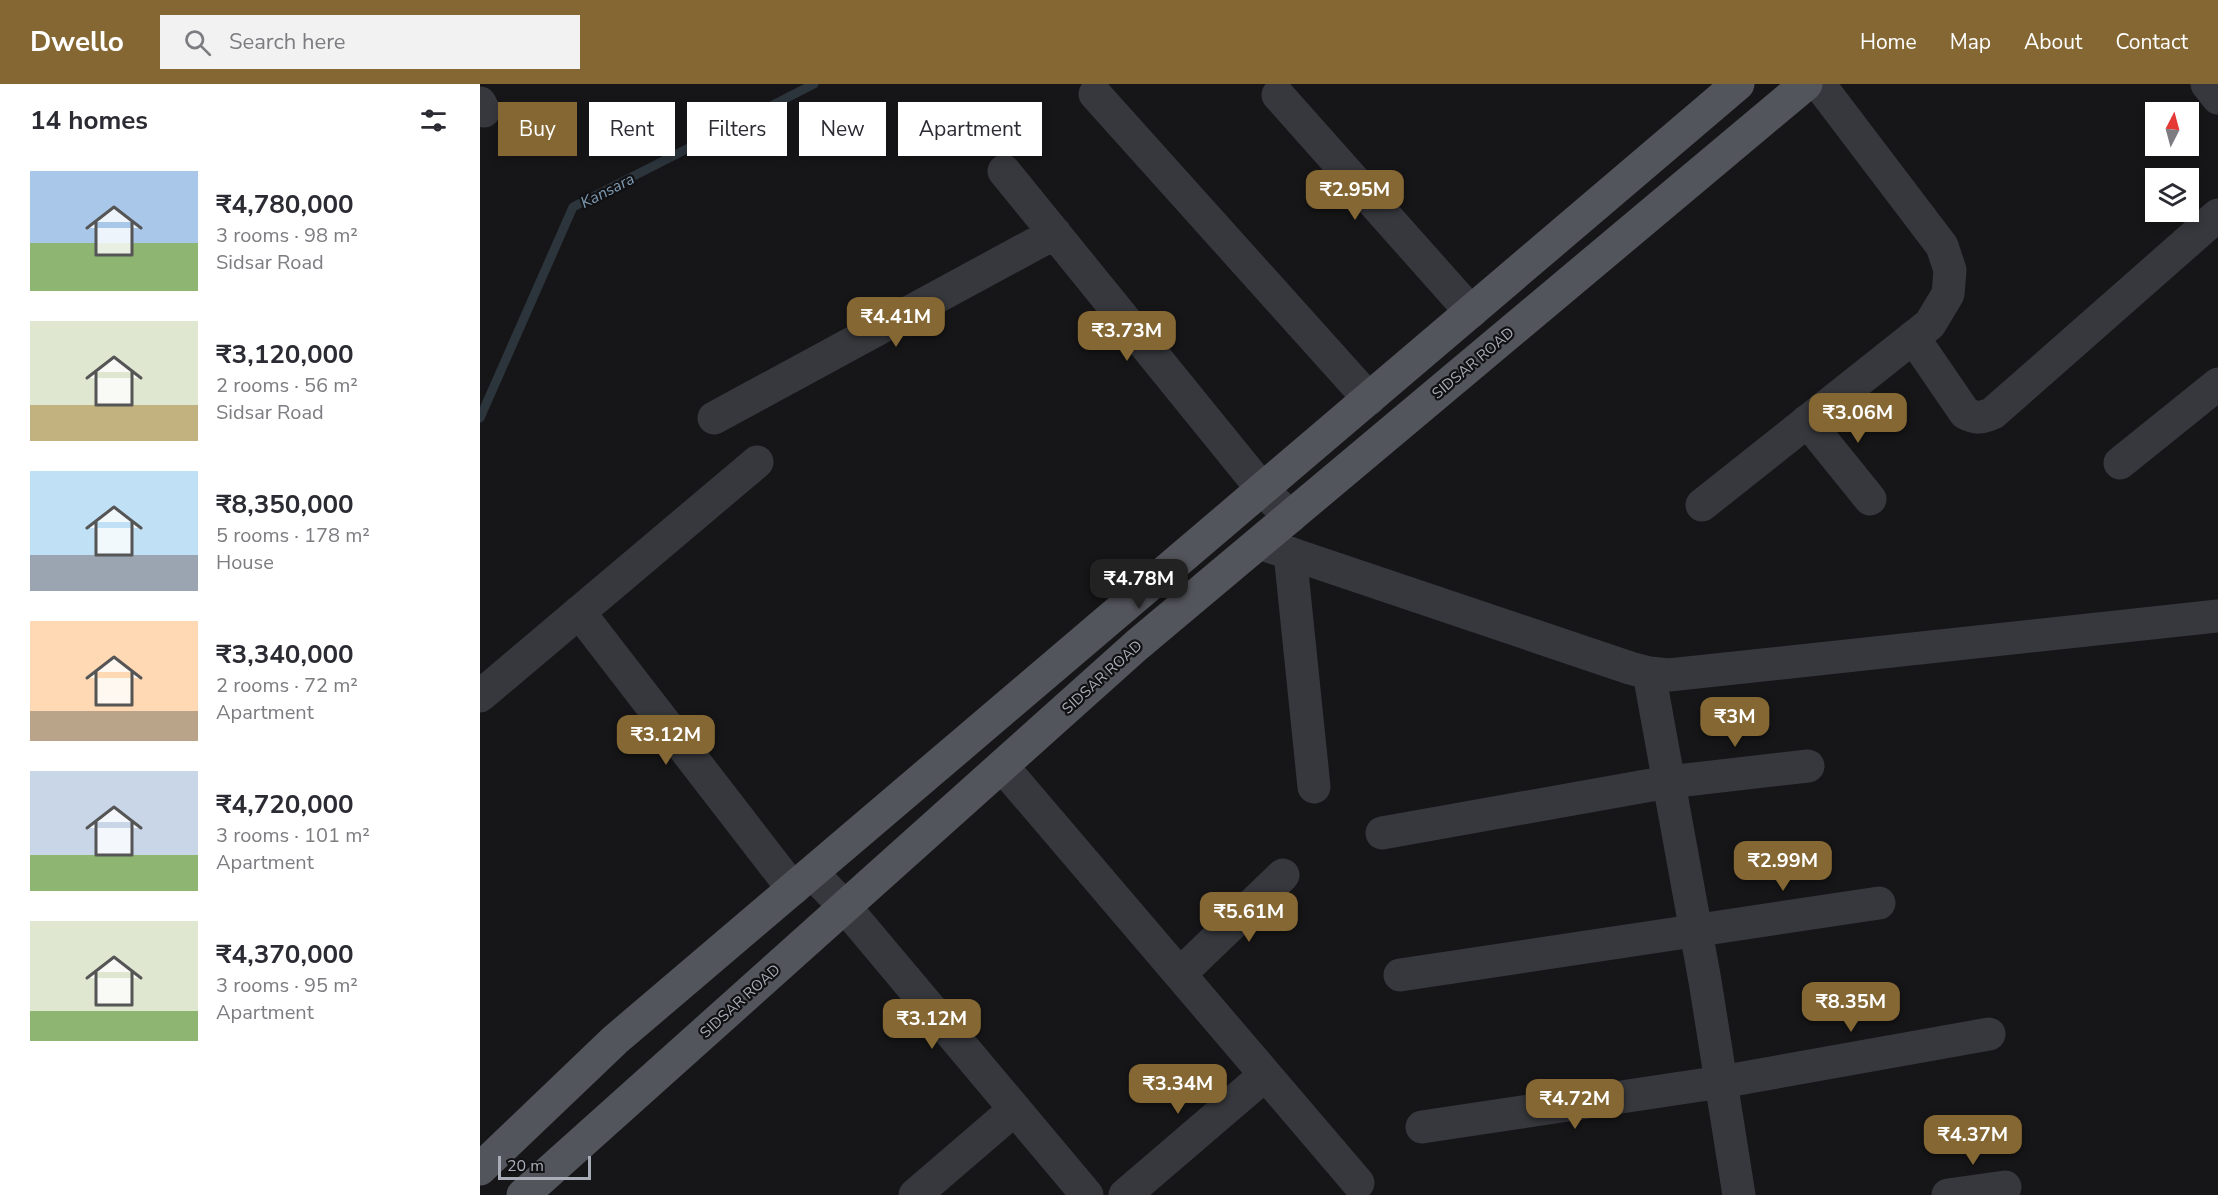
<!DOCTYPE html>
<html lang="en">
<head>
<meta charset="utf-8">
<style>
  :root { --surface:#fff; --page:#f2f2f3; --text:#2b2b33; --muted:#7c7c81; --accent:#856733 }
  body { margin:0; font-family:"Nunito Sans",sans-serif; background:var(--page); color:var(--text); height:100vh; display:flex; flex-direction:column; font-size:22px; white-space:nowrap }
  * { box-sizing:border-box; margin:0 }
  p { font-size:20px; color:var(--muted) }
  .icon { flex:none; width:33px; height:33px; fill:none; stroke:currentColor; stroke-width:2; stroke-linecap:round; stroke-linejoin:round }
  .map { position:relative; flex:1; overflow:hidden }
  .details { display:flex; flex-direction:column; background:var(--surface); width:480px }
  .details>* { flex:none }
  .banner { position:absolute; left:18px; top:18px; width:570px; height:54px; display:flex; gap:12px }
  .needle { width:39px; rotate:6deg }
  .fabs { position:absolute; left:1665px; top:18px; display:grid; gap:12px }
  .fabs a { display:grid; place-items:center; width:54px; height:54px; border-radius:0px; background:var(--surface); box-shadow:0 3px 9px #0003; font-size:30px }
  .scale { position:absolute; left:18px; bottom:15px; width:93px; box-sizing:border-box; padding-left:6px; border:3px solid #a8adb8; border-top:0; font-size:16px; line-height:21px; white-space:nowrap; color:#a8adb8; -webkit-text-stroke:4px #111113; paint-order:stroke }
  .price { position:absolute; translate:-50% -51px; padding:0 14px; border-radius:12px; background:var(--accent); color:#fff; font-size:20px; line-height:39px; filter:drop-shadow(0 2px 3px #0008) }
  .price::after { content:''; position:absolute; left:50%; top:36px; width:18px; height:14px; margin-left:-9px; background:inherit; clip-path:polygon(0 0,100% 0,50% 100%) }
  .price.active { background:#222; color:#fff }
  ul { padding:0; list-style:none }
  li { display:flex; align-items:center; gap:18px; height:150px; padding:0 30px }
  li span { display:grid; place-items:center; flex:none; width:168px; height:120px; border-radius:0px; color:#555 }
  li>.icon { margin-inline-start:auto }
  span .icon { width:72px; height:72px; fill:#fffc; stroke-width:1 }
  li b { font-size:26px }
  h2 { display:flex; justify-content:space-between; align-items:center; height:72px; padding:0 30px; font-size:26px }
  .tag { padding:0 21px; border-radius:0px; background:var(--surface); box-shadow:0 3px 9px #0003; font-size:21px; line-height:54px }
  .tag.active { background:var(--accent); color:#fff }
  header { display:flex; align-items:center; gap:36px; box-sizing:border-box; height:84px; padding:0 30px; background:var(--accent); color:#fff }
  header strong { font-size:28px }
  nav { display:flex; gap:33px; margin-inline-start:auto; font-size:21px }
  .search { width:420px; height:54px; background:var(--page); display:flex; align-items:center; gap:15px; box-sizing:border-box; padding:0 21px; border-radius:0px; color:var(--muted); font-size:22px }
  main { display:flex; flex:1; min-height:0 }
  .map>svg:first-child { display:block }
</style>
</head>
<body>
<header>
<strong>Dwello</strong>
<div class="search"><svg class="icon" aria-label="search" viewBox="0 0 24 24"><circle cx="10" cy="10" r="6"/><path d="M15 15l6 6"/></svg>Search here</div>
<nav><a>Home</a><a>Map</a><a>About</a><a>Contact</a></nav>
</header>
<main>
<section class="details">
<h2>14 homes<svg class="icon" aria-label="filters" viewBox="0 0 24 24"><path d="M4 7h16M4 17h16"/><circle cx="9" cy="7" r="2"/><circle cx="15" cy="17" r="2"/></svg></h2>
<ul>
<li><span style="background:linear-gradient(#a9c7e8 60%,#8fb573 0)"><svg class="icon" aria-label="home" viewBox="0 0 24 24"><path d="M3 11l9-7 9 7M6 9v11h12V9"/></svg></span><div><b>₹4,780,000</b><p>3 rooms · 98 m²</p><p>Sidsar Road</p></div></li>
<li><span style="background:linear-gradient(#dfe7d0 70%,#c2b280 0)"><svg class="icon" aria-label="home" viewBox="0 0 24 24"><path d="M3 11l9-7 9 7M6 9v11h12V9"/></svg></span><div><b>₹3,120,000</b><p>2 rooms · 56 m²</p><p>Sidsar Road</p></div></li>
<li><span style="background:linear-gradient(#bfe0f5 70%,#9aa5b1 0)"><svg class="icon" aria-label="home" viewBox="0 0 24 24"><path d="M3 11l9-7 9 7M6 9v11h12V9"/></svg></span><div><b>₹8,350,000</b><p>5 rooms · 178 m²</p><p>House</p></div></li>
<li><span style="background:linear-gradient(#ffd9b3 75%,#b9a48a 0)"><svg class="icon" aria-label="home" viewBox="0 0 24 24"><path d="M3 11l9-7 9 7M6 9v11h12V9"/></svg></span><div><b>₹3,340,000</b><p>2 rooms · 72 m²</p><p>Apartment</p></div></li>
<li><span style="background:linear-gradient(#c9d6e8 70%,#8fb573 0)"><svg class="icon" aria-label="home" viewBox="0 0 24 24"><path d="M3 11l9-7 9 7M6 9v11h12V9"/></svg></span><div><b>₹4,720,000</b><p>3 rooms · 101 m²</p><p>Apartment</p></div></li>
<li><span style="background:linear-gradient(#dfe7d0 75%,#8fb573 0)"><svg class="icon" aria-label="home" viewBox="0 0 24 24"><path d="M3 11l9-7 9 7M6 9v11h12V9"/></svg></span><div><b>₹4,370,000</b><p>3 rooms · 95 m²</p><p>Apartment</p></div></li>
</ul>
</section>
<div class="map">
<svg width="1738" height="1111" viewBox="0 0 1738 1111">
  <rect width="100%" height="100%" fill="#161618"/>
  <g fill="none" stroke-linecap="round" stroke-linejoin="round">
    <path stroke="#2c353c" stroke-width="9" d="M0,334L93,123L334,0"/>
    <path stroke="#37383d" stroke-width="33" d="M1727,0L1738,14
      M615,10L889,315
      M798,11L991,228
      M0,19L4,27
      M524,87L783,406L810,433
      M1433,253L1485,329C1496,335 1502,334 1513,329L1738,131
      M234,334L575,149
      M1327,337L1390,415
      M1640,379L1738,300
      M1222,421L1450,240L1468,210L1470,186L1462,162L1339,0
      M779,459L1150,584L1169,589L1189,591L1738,532
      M810,469L834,703
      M99,528L313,805
      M1169,589L1225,897L1259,1111
      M0,612L277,378
      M522,682L878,1099
      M902,749L1188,698L1328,682
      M332,789L365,823L607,1111
      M700,890L803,791
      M920,891L1399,819
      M942,1043L1241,998L1509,950
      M435,1111L535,1025
      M645,1111L785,991
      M1468,1111L1525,1103"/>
    <path stroke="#53555c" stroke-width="33" d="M0,1085L135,956L1258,0
      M43,1111L657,561L1326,0"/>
  </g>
  <g text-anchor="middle" stroke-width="4.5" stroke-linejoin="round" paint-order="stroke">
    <g font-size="15" fill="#a8adb8" stroke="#111113">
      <text transform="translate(993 279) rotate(-40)" y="5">SIDSAR ROAD</text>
      <text transform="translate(622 593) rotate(-42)" y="5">SIDSAR ROAD</text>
      <text transform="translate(260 917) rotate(-42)" y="5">SIDSAR ROAD</text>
    </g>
    <g font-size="16" font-style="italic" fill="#7f9bb3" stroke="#111113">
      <text transform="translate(127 106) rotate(-27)" y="6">Kansara</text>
    </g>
  </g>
</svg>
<div class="fabs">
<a><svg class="needle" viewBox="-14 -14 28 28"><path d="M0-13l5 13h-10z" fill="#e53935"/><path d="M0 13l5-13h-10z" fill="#7c7c81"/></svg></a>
<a><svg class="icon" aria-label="layers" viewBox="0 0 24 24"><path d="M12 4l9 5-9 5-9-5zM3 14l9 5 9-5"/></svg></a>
</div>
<div class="scale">20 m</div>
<b class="price" style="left:875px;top:137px">₹2.95M</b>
<b class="price" style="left:416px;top:264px">₹4.41M</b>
<b class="price" style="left:647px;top:278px">₹3.73M</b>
<b class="price" style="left:1378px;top:360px">₹3.06M</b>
<b class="price active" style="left:659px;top:526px">₹4.78M</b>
<b class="price" style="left:1255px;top:664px">₹3M</b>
<b class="price" style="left:186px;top:682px">₹3.12M</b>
<b class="price" style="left:1303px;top:808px">₹2.99M</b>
<b class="price" style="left:769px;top:859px">₹5.61M</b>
<b class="price" style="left:1371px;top:949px">₹8.35M</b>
<b class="price" style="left:452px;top:966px">₹3.12M</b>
<b class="price" style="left:698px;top:1031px">₹3.34M</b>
<b class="price" style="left:1095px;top:1046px">₹4.72M</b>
<b class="price" style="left:1493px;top:1082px">₹4.37M</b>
<div class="banner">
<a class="tag active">Buy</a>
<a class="tag">Rent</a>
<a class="tag">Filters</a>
<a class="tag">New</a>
<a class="tag">Apartment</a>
</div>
</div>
</main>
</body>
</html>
